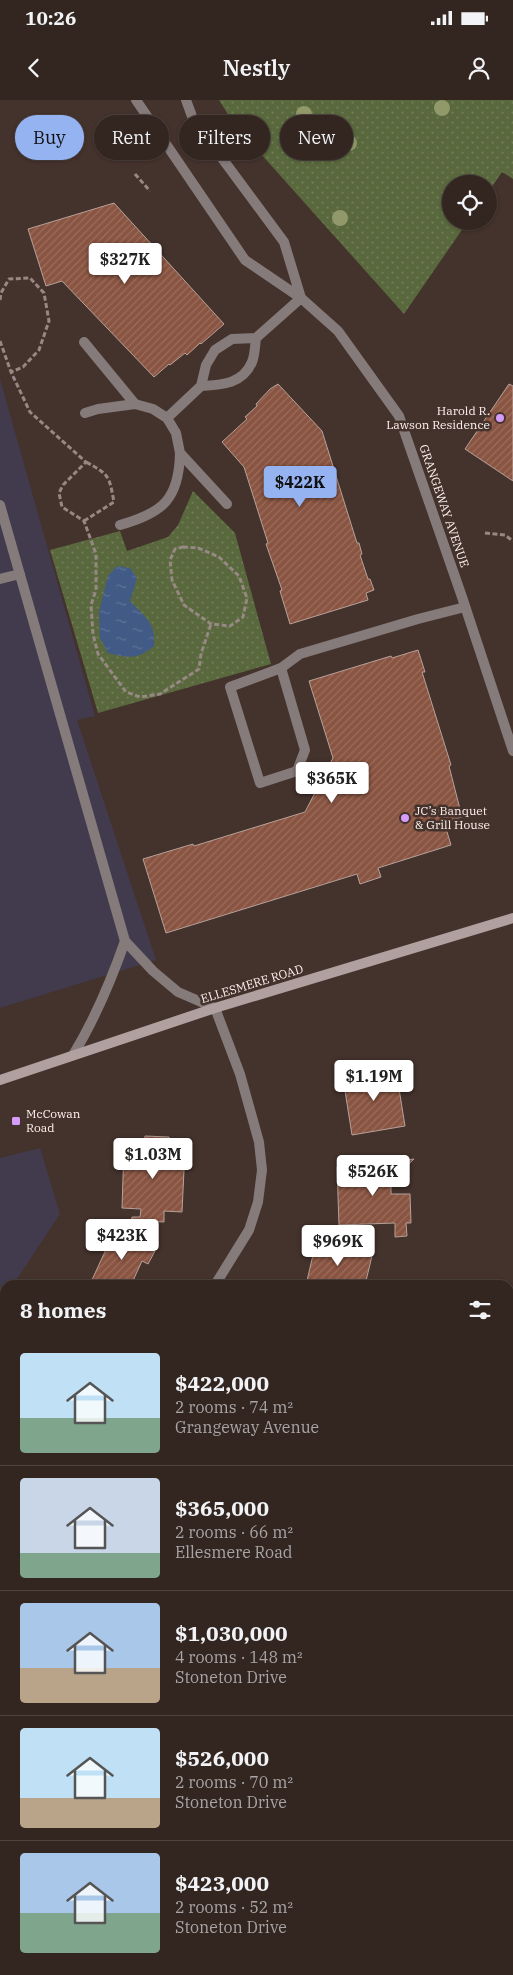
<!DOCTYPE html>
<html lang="en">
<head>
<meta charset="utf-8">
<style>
  :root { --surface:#332621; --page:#3b2e2a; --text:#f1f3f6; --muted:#a9a5a5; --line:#4e433f; --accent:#95b2f1 }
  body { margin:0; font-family:"IBM Plex Serif",serif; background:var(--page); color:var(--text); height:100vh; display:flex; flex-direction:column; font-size:19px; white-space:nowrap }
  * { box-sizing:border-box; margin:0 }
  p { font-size:16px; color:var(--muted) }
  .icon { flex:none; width:28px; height:28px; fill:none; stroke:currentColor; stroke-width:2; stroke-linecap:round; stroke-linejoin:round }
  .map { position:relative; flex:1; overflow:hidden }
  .side { position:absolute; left:0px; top:1180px; width:514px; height:695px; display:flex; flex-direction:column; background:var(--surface); border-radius:15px 15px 0 0; box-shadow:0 1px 4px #0004,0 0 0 1px var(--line) }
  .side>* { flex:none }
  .banner { position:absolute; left:15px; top:15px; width:484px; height:45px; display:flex; gap:10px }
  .tools { position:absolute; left:442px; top:75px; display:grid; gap:10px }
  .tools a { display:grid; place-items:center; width:55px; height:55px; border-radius:50%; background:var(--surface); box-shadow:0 1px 4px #0004,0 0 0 1px var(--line); font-size:25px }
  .price { position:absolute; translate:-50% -42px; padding:0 11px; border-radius:5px; background:#fff; color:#222; font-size:16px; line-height:32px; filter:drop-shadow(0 1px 2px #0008) }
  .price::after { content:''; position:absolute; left:50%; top:30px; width:15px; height:11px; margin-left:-8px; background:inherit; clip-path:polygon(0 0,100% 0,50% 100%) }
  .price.current { background:var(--accent); color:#111 }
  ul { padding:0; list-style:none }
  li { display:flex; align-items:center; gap:15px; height:125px; padding:0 20px }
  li+li { border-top:1px solid var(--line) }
  li span { display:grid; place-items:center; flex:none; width:140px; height:100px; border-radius:5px; color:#555 }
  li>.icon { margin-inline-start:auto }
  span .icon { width:60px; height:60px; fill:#fffc; stroke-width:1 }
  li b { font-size:21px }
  h2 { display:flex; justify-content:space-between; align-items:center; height:60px; padding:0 20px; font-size:21px }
  .pill { padding:0 18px; border-radius:22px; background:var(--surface); box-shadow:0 1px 4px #0004,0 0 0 1px var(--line); font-size:18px; line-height:45px }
  .pill.current { background:var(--accent); color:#111 }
  .status { display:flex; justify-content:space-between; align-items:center; height:35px; padding:0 25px; background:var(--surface); direction:ltr }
  .status svg { height:14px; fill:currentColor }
  header { display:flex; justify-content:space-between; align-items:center; height:65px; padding:0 20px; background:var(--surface); font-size:22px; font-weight:600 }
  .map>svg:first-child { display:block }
</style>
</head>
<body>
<div class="status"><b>10:26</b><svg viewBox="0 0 49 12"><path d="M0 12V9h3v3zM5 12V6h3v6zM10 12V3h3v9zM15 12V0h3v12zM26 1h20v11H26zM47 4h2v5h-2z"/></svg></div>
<header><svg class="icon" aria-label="back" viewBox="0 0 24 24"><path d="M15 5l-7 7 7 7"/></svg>Nestly<svg class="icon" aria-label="person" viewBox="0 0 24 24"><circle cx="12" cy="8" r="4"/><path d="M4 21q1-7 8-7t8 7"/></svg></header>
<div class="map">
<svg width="513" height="1875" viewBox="0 0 513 1875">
  <defs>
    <pattern id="green-dots" width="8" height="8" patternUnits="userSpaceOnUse" patternTransform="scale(1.25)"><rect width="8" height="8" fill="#59683d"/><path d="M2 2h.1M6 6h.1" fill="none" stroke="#727e59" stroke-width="1.8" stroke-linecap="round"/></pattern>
    <pattern id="water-ripples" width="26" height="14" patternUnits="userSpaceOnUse" patternTransform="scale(1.25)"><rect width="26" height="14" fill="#415b86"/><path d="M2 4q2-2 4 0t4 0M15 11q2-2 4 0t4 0" fill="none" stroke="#5e7397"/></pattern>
    <pattern id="building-hatch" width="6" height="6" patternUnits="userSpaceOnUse" patternTransform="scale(1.25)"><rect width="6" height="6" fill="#895441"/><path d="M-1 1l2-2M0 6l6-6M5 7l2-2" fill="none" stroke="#9b6d5d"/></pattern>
  </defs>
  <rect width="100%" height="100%" fill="#44322c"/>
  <path fill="#413b4d" d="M0,279L95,616L77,620L156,860L0,908Z
    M40,1048L60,1114L13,1185H5V1197L0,1204V1058Z"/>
  <path fill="url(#green-dots)" d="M219,0H513V79L502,72L489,91V84H451V121H468L404,214L234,24Z
    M193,391L235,433L271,564L98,613L50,450L120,431L127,451L168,437L178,425Z"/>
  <path fill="url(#water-ripples)" d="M117,466L130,468L137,478L130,501C145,517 156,523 154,546C137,560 128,558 108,553L100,538L99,512L108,476Z"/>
  <path fill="url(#building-hatch)" stroke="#b7a199" d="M114,103L224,224L201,244L200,243L187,255L185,253L170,265L169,264L154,277L62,181L46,186L28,129Z
    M278,284L322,331L357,443H359L362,454L360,455L368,479H370L374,490L366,493L368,500L290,524L280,491L282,490L266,444L268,443L244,367L222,342L247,319L245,317L257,306L256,304L270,289Z
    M509,284L513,286V381L465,349Z
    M418,550L425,572H422L451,665L449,666L462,717L444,722L451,745L378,768L381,777L360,784L357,774L166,833L143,759L193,744L194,746L305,712L333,658L309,581L391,556L392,558Z
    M396,970L405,1026L352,1035L343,978Z
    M145,1036L169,1037V1048L185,1049L182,1112L164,1111V1122L142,1121V1125H131L132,1117H140L141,1109L122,1108L124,1047L144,1048Z
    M414,1059L396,1076H391V1094H410L411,1123H406L407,1136L395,1137V1123L339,1125L337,1067L390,1065V1062Z
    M115,1130L149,1146L148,1148L155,1151L148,1164L142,1161L131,1185H96L91,1182Z
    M316,1142L372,1156L365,1185H306Z
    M5,1272V1326L0,1323V1279Z
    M0,1336L5,1339V1363L0,1372Z
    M513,1402V1436L509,1430V1405Z
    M509,1450L513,1455V1459L509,1463Z
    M513,1674V1699L509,1696V1680Z
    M0,1705L5,1710V1761L3,1763L5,1765V1781L0,1786Z
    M509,1705L513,1707V1751L509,1757Z
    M509,1770L513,1773V1802L509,1808Z
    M5,1803V1839L2,1829L0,1827V1811Z
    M35,1870H88L85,1875H43Z
    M141,1870H154L163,1875H138Z
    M392,1870H462L465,1872L463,1875H388Z"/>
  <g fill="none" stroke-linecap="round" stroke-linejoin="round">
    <path stroke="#978883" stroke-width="3" stroke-dasharray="5 2.5" stroke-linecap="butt" d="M135,74L150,91
      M0,200L1,193L9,179L30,178L44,193L49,221L39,250L23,267L11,272
      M0,241L11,272L30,312L86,362L63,385L59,393L62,407L84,421L96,454V490L91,505L93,534L98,554L126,592L140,597L160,594L199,569L201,554L211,524
      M84,421L114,402C109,376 110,375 86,362
      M485,433L505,435L513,441
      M183,447L198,448L219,457L239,476L247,498L243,517L230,526L211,524L184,505L172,480L170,460L175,449Z"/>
    <path stroke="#857b7a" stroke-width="10" d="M84,242L135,304L153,309L167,318L176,333L180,353L227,404
      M201,286C222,285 243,284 252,262C255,255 255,245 256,238
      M85,313L98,309L135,304
      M167,318L201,286L206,265L215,250L232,239L256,238L301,198
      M0,405L125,841L153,871L178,892L215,908
      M120,425C163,413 179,399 180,353
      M0,479L20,474
      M281,568L305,650L297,671L260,683L230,587L281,568L300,554L418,519L465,507
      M73,955C95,919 111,881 125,841"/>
    <path stroke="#857b7a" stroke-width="10" d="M136,0L245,160L301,198L338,231L399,316L461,494L513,651
      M186,0L193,19L284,142L301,198
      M215,1185L249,1130L258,1102L262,1070L259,1042L240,974L215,908
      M509,1569L513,1564
      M275,1870L282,1875
      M299,1875L302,1870"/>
    <path stroke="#b0a0a0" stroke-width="10" d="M0,980L215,908L513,818"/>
  </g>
  <g fill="#91986a">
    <circle cx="442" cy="8" r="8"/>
    <circle cx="304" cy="14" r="8"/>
    <circle cx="349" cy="43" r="8"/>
    <circle cx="340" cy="118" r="8"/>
  </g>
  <g fill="#d59cfb" stroke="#44322c" stroke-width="2">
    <circle cx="500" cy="318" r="5"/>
    <circle cx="405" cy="718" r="5"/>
    <rect x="11" y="1016" width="10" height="10" rx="2.5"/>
  </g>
  <g text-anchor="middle" stroke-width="5" stroke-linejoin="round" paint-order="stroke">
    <g font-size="12" fill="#fef2ee" stroke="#44322c" text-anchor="start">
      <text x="490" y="315" text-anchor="end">Harold R.<tspan x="490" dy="14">Lawson Residence</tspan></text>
      <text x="415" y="715">JC’s Banquet<tspan x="415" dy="14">&amp; Grill House</tspan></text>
      <text x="26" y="1018">McCowan<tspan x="26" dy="14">Road</tspan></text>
    </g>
    <g font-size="12" fill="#fef2ee" stroke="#44322c">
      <text transform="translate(444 406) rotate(71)" y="4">GRANGEWAY AVENUE</text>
      <text transform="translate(252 884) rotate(-17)" y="4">ELLESMERE ROAD</text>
    </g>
  </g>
</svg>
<div class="tools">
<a><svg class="icon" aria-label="locate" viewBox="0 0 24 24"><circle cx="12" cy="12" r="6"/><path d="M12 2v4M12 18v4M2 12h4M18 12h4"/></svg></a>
</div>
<b class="price" style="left:125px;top:185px">$327K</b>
<b class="price current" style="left:300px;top:408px">$422K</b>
<b class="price" style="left:332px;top:704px">$365K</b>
<b class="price" style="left:374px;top:1002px">$1.19M</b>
<b class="price" style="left:153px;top:1080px">$1.03M</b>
<b class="price" style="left:373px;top:1097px">$526K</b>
<b class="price" style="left:122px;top:1161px">$423K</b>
<b class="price" style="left:338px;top:1167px">$969K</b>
<div class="banner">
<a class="pill current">Buy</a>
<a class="pill">Rent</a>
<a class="pill">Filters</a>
<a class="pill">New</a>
</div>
<section class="side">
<h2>8 homes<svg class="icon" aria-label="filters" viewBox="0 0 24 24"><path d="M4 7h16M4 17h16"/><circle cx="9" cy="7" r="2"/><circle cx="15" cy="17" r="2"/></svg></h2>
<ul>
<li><span style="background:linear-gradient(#bfe0f5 65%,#7fa58c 0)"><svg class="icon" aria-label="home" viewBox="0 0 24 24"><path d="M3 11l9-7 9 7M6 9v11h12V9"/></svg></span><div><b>$422,000</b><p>2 rooms · 74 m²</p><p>Grangeway Avenue</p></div></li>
<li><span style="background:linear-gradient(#c9d6e8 75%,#7fa58c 0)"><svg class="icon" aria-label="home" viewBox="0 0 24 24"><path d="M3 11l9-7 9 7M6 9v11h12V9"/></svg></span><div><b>$365,000</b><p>2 rooms · 66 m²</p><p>Ellesmere Road</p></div></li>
<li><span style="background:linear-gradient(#a9c7e8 65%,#b9a48a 0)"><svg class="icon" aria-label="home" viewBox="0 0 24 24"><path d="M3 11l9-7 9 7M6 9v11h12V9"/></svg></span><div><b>$1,030,000</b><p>4 rooms · 148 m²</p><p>Stoneton Drive</p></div></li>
<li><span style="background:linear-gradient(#bfe0f5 70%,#b9a48a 0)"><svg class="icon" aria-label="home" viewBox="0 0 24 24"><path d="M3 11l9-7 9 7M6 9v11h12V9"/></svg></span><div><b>$526,000</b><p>2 rooms · 70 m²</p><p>Stoneton Drive</p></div></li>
<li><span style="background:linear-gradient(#a9c7e8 60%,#7fa58c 0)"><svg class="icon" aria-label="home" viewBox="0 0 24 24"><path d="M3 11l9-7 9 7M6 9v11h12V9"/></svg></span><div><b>$423,000</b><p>2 rooms · 52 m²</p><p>Stoneton Drive</p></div></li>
</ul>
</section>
</div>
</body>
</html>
